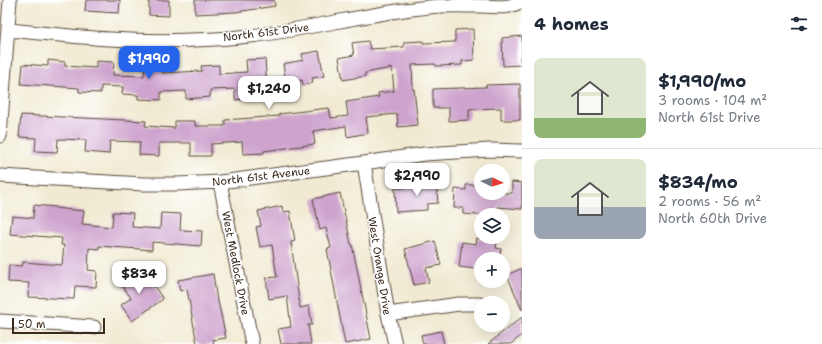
<!DOCTYPE html>
<html lang="en">
<head>
<meta charset="utf-8">
<style>
  :root { --surface:#fff; --page:#f2f2f3; --text:#1f2937; --muted:#747a83; --line:#e0e1e3; --accent:#2563eb }
  body { margin:0; font-family:"Shantell Sans",sans-serif; background:var(--page); color:var(--text); height:100vh; display:flex; flex-direction:column; font-size:15px; white-space:nowrap }
  * { box-sizing:border-box; margin:0 }
  p { font-size:13px; color:var(--muted) }
  .icon { flex:none; width:22px; height:22px; fill:none; stroke:currentColor; stroke-width:2; stroke-linecap:round; stroke-linejoin:round }
  .map { position:relative; flex:1; overflow:hidden }
  .side { display:flex; flex-direction:column; background:var(--surface); width:300px }
  .side>* { flex:none }
  .needle { width:26px; rotate:95deg }
  .tools { position:absolute; left:474px; top:164px; display:grid; gap:8px }
  .tools a { display:grid; place-items:center; width:36px; height:36px; border-radius:50%; background:var(--surface); box-shadow:0 4px 16px #0002; font-size:20px }
  .scale { position:absolute; left:12px; bottom:10px; width:93px; box-sizing:border-box; padding-left:4px; border:2px solid #3b2a1e; border-top:0; font-size:11px; line-height:14px; white-space:nowrap; color:#3b2a1e; -webkit-text-stroke:3px #fff; paint-order:stroke }
  .price { position:absolute; translate:-50% -34px; padding:0 9px; border-radius:8px; background:#fff; color:#222; font-size:13px; line-height:26px; filter:drop-shadow(0 1px 2px #0008) }
  .price::after { content:''; position:absolute; left:50%; top:24px; width:12px; height:9px; margin-left:-6px; background:inherit; clip-path:polygon(0 0,100% 0,50% 100%) }
  .price.active { background:var(--accent); color:#fff }
  ul { padding:0; list-style:none }
  li { display:flex; align-items:center; gap:12px; height:100px; padding:0 12px }
  li+li { border-top:1px solid var(--line) }
  li span { display:grid; place-items:center; flex:none; width:112px; height:80px; border-radius:8px; color:#555 }
  li>.icon { margin-inline-start:auto }
  span .icon { width:48px; height:48px; fill:#fffc; stroke-width:1 }
  li b { font-size:17px }
  h2 { display:flex; justify-content:space-between; align-items:center; height:48px; padding:0 12px; font-size:17px }
  main { display:flex; flex:1; min-height:0 }
  .map>svg:first-child { display:block }
</style>
</head>
<body>
<main>
<div class="map">
<svg width="522" height="344" viewBox="0 0 522 344">
  <rect width="100%" height="100%" fill="#fff"/>
  <filter id="ink" filterUnits="userSpaceOnUse"><feTurbulence type="fractalNoise" baseFrequency=".025" numOctaves="2"/><feDisplacementMap in="SourceGraphic" scale="8" xChannelSelector="R" yChannelSelector="G"/><feConvolveMatrix kernelMatrix="1 2 1 2 8 2 1 2 1" color-interpolation-filters="sRGB"/></filter>
  <filter id="wash" filterUnits="userSpaceOnUse"><feTurbulence type="fractalNoise" baseFrequency=".012" numOctaves="4" result="noise"/><feDisplacementMap in="SourceGraphic" scale="16" xChannelSelector="R" yChannelSelector="G"/><feGaussianBlur stdDeviation="0.9" result="paint"/><feColorMatrix in="noise" values="0 0 0 0 0 0 0 0 0 0 0 0 0 0 0 0 0 1.4 0 .05"/><feComposite in="paint" operator="in"/></filter>
  <g filter="url(#wash)">
    <rect width="100%" height="100%" fill="#f1ead2"/>
    <g id="blocks">
      <path fill="#cea3ce" d="M86,0H120L119,13L85,11Z
        M149,0H169V16L149,15Z
        M195,0H274L275,6L236,12L195,14Z
        M473,29L474,60L462,61V65L436,66L435,64L412,65L413,90L414,89L418,125L398,127L397,114L366,117L368,133L347,137L346,126L313,131L315,144L264,151V153L243,154L242,142L211,144V156H191V143H159V156L139,155L140,142L110,141L109,154L85,152L86,140L58,139L57,152L35,151L36,138L19,137L21,115L146,121L145,126L175,128V121H195V126H225V120L279,116V114L329,108L331,118L348,116L346,102L379,97L378,93L394,91L392,68L365,73V76L343,80L339,58L354,55L352,43L368,41L370,49L404,47V42L423,41V43L455,42V30Z
        M522,36V57H520L521,65L503,66L502,38Z
        M319,51L324,76L312,78L313,83L303,85L302,80L286,83L283,64L303,60L302,54Z
        M265,59L267,88L256,89L257,98L235,100V89L210,90V97L186,99V91L161,92V100L138,99V95L122,94L123,87L101,86V93L79,92V88L21,84L23,64L48,66V60L65,62V66L96,68V61L114,62L113,75L144,76L145,64L162,65V73L202,71L201,66L219,65V74L247,72L246,60Z
        M520,84V120H501V108L469,109V120L449,121V108H433V89L486,87V85Z
        M436,179L438,203L427,204V210L396,212L395,188L420,187L419,180Z
        M512,182L522,183V209L497,207V215H478L463,214V208H454L455,189L466,190V185H481V193H512Z
        M340,193L351,244H352L371,339L345,344L327,249L331,248L326,228L320,230L313,199Z
        M34,205L55,207V208L84,211L82,224L112,227L113,212L133,213L132,227L160,229L161,213L181,214L180,230L202,231L201,246L152,242V250L99,246V249L89,248L88,270L97,271L96,287L75,286L74,299L28,297L29,283L8,282L9,265L22,266L23,262L62,265L64,245H61L62,238L10,234L12,216L33,218Z
        M282,206L283,212L290,211L295,241L291,242L300,308L309,306L312,325H308L311,344H281L278,329L291,327L287,296L269,299L266,278L277,277L272,245L260,247L256,227L261,226L258,211Z
        M477,238L497,241L496,248L501,249L499,259H481V265H476V269L459,267L462,242L476,244Z
        M435,241L441,265L426,268L429,282L414,285L405,249Z
        M522,268V310L507,275Z
        M133,271L138,278L145,273L163,299L132,321L121,305L131,298L119,281Z
        M213,274L217,301H218L226,338L213,340L214,344H197L187,289L180,291L178,280Z
        M522,317V335L511,344H488Z
        M441,331L444,344H423L421,335Z"/>
    </g>
  </g>
  <g filter="url(#ink)">
    <use href="#blocks" fill-opacity="0" stroke="#564739" stroke-width="1"/>
    <g fill="none" stroke-linecap="round" stroke-linejoin="round">
      <defs>
        <path id="minor" d="M8,30C42,33 76,37 110,39C157,42 203,41 250,36C310,29 369,13 429,7C446,5 464,6 481,6C498,6 505,10 522,1
          M0,136L10,0
          M364,163L388,314L395,344
          M0,176L144,184H177L220,182L364,163L424,154L490,150L522,151
          M220,182L252,344
          M388,314L459,304H480
          M0,321L94,327"/>
      </defs>
      <use href="#minor" stroke="#564739" stroke-width="15"/>
      <use href="#minor" stroke="#fff" stroke-width="13"/>
    </g>
  </g>
  <g text-anchor="middle" stroke-width="3" stroke-linejoin="round" paint-order="stroke">
    <g font-size="11" fill="#3b2a1e" stroke="#fff">
      <text transform="translate(266 32) rotate(-7)" y="4">North 61st Drive</text>
      <text transform="translate(261 176) rotate(-7)" y="4">North 61st Avenue</text>
      <text transform="translate(236 263) rotate(79)" y="4">West Medlock Drive</text>
      <text transform="translate(380 266) rotate(81)" y="4">West Orange Drive</text>
    </g>
  </g>
</svg>
<div class="tools">
<a><svg class="needle" viewBox="-14 -14 28 28"><path d="M0-13l5 13h-10z" fill="#e53935"/><path d="M0 13l5-13h-10z" fill="#747a83"/></svg></a>
<a><svg class="icon" aria-label="layers" viewBox="0 0 24 24"><path d="M12 4l9 5-9 5-9-5zM3 14l9 5 9-5"/></svg></a>
<a>+</a>
<a>−</a>
</div>
<div class="scale">50 m</div>
<b class="price active" style="left:149px;top:80px">$1,990</b>
<b class="price" style="left:269px;top:110px">$1,240</b>
<b class="price" style="left:417px;top:197px">$2,990</b>
<b class="price" style="left:139px;top:295px">$834</b>
</div>
<section class="side">
<h2>4 homes<svg class="icon" aria-label="filters" viewBox="0 0 24 24"><path d="M4 7h16M4 17h16"/><circle cx="9" cy="7" r="2"/><circle cx="15" cy="17" r="2"/></svg></h2>
<ul>
<li><span style="background:linear-gradient(#dfe7d0 75%,#8fb573 0)"><svg class="icon" aria-label="home" viewBox="0 0 24 24"><path d="M3 11l9-7 9 7M6 9v11h12V9"/></svg></span><div><b>$1,990/mo</b><p>3 rooms · 104 m²</p><p>North 61st Drive</p></div></li>
<li><span style="background:linear-gradient(#dfe7d0 60%,#9aa5b1 0)"><svg class="icon" aria-label="home" viewBox="0 0 24 24"><path d="M3 11l9-7 9 7M6 9v11h12V9"/></svg></span><div><b>$834/mo</b><p>2 rooms · 56 m²</p><p>North 60th Drive</p></div></li>
</ul>
</section>
</main>
</body>
</html>
